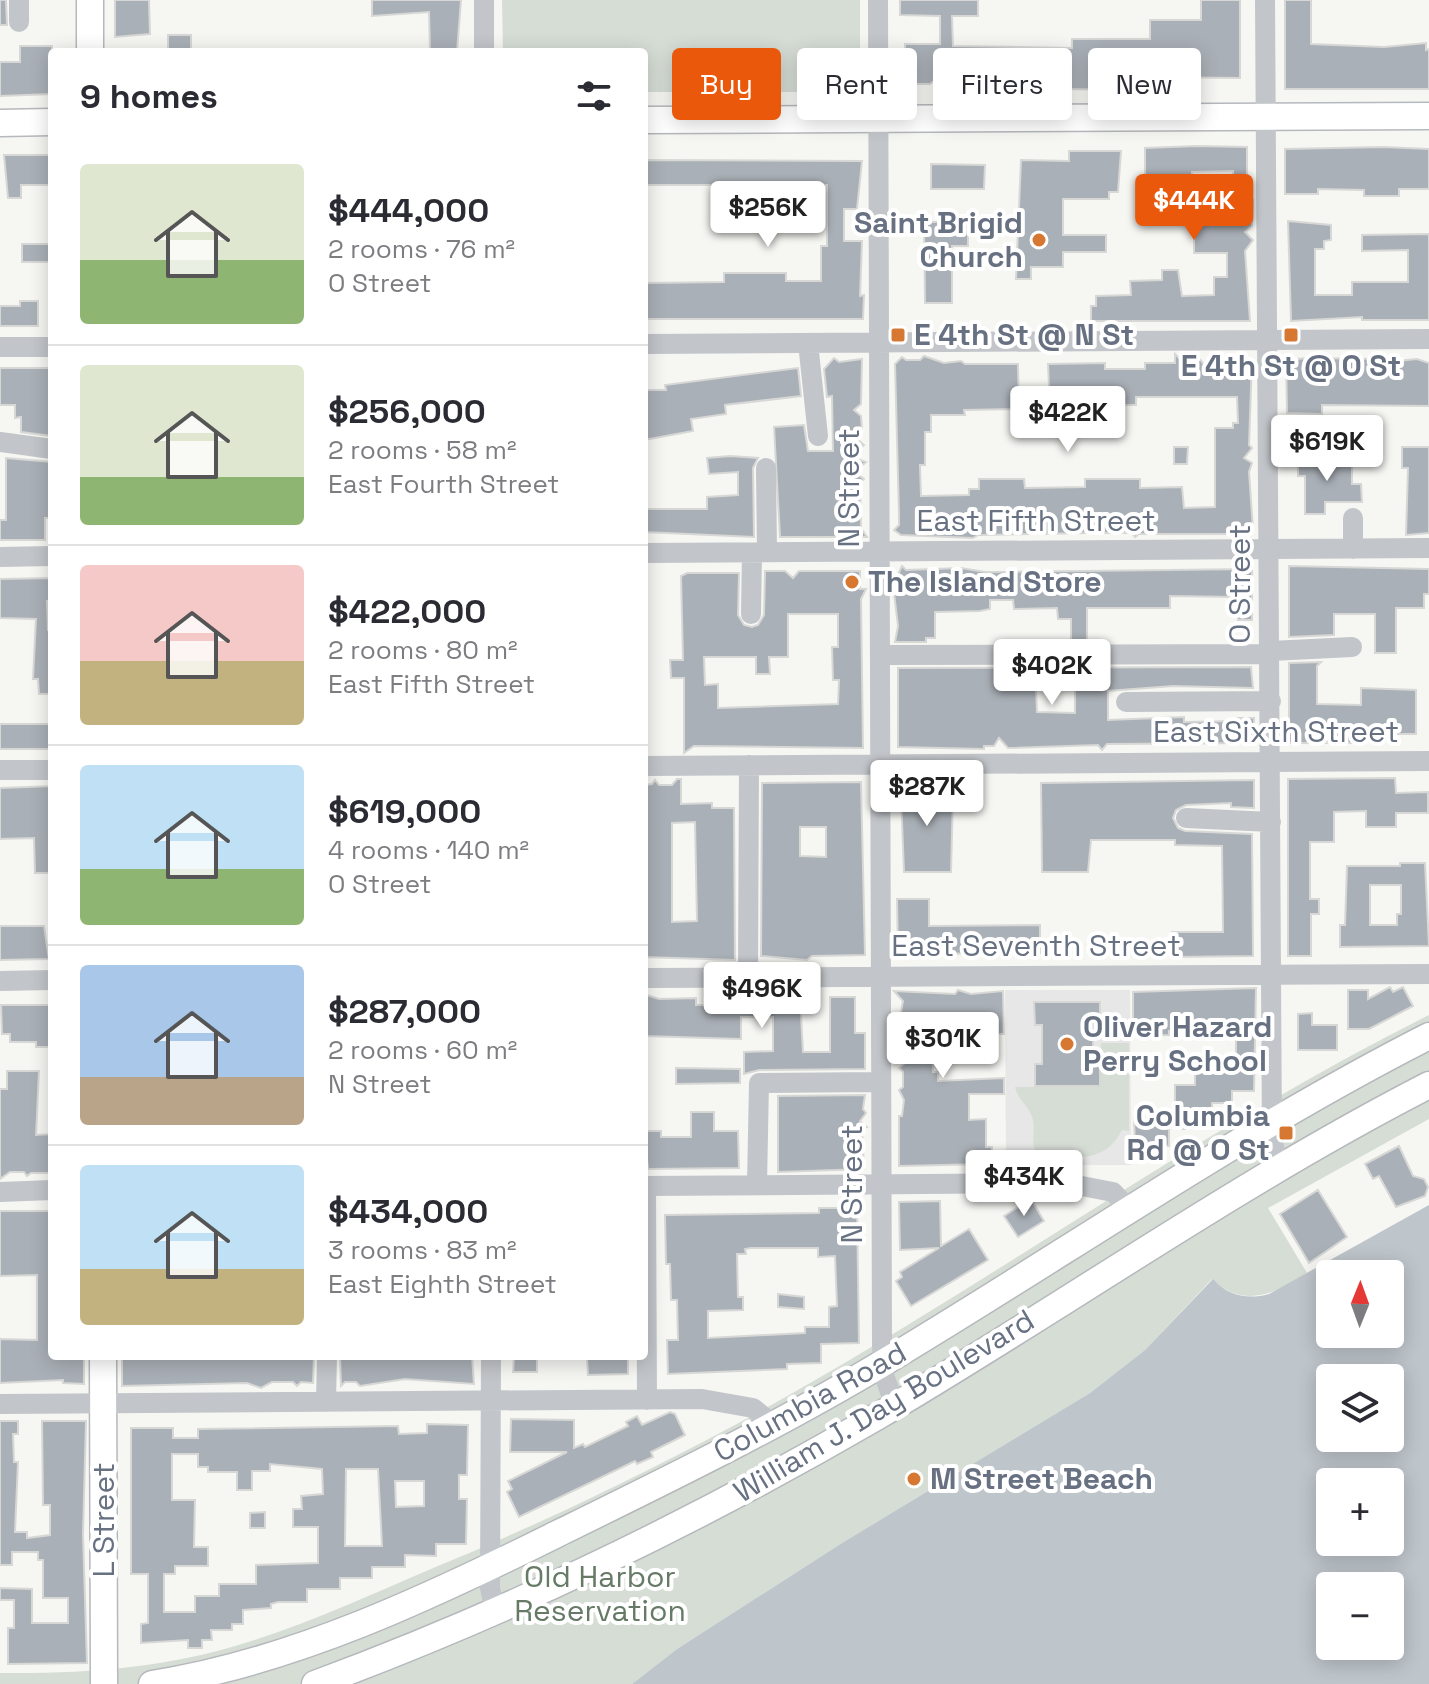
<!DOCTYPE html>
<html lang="en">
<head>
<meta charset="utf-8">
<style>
  :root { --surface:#fff; --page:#f7f7f7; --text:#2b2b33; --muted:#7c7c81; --line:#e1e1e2; --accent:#ea580c }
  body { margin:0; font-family:"Space Grotesk",sans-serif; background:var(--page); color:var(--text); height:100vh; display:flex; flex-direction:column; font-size:30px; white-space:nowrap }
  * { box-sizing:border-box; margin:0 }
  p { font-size:26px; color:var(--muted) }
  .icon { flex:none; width:44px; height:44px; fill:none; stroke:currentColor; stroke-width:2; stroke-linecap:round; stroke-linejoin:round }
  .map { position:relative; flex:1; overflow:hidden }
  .sheet { position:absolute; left:48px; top:48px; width:600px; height:1312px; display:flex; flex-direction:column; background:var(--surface); border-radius:8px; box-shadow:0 4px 20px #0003 }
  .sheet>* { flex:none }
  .hud { position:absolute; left:672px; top:48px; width:636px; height:72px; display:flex; gap:16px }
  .needle { width:52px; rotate:1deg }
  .controls { position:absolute; left:1316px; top:1260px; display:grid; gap:16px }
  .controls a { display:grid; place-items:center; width:88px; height:88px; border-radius:8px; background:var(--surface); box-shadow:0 4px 20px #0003; font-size:40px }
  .price { position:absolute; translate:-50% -68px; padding:0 18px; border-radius:8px; background:#fff; color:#222; font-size:26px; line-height:52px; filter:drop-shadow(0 2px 4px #0008) }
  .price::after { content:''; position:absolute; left:50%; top:48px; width:24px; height:18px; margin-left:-12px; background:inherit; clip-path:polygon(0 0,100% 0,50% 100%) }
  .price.on { background:var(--accent); color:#fff }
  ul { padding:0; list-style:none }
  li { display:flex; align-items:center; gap:24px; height:200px; padding:0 32px }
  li+li { border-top:2px solid var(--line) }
  li span { display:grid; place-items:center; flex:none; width:224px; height:160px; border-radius:8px; color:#555 }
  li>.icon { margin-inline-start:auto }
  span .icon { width:96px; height:96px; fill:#fffc; stroke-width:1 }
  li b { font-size:34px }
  h2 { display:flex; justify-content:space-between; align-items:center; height:96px; padding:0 32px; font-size:34px }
  .pill { padding:0 28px; border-radius:8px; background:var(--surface); box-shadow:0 4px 20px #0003; font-size:28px; line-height:72px }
  .pill.on { background:var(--accent); color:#fff }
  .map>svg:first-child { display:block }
</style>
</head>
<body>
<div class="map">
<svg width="1429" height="1684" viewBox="0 0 1429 1684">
  <rect width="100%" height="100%" fill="#f6f6f3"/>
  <path fill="#e6e7e6" d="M1005,990H1130L1131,1165H1006Z"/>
  <path fill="#d6ddd5" d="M502,0H860V85L853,92H644V52H503Z
    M1429,1015V1119L1268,1208L1307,1273C1275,1294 1244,1309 1212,1279L1145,1350L1090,1393L842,1543L677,1649L632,1684H0V1673C83,1674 166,1668 245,1643C311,1623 374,1593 438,1566C588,1504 734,1430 873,1346C1058,1235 1235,1112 1429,1015Z
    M1101,1043H1129V1131L1122,1130C1108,1157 1086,1160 1059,1155L1057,1163H1043C1025,1143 1039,1134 1031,1114C1026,1104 1018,1099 1015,1087H1101Z"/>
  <path fill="#bec5cb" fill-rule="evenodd" d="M1429,1205V1684H632L677,1649L842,1543L1090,1393L1145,1350L1213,1279C1228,1296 1248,1300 1269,1294ZM1330,1274H1390V1334H1330ZM1330,1378H1390V1438H1330ZM1330,1482H1390V1542H1330ZM1330,1586H1390V1646H1330Z"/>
  <path fill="#aab0b7" stroke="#d7d8d6" stroke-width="2" fill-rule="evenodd" d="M0,0H6L7,25H0Z
    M115,0H149L150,34L115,37Z
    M372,0H461L457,52H430L429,12L372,16Z
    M900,0H978V16H952L953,46L1072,48V39H1150V20H1201V0H1240V78L1143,77V90L982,88V85H955L956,64L930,84H905V44H940V16L900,15Z
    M1285,0H1311V44L1384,47L1426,43V50L1429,49V89H1285Z
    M168,35H191V52H168Z
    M20,46H52V94L0,96V62H20Z
    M1197,146L1247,147V200H1253L1252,226L1245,232L1253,240L1245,251L1250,321H1091V306H1096V296L1131,295L1130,281L1162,280V270H1178L1182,296L1214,295V277H1227V253H1194V200H1234L1233,171L1192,172V194H1145V148Z
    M1383,147L1429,149V189H1399V196H1364V190L1318,189V194H1285V149Z
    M1069,151H1121L1118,192H1109V199H1063V235H1106V252H1063V267H1031V279H1016L1021,160L1069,161Z
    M4,155H52V185H21V198H8Z
    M644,160L862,161L857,209H844V241H862L860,296L864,295L863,319H644V283L724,282V273H786V281H821V246H827V185H644Z
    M931,164L985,165L984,189H931Z
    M1288,221L1331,225V240L1324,241V249H1315V295H1352V282H1408V250L1362,251V235L1429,234V320H1362V317L1291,321Z
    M924,222H968V246H952V303H925Z
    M22,244H52V262H22Z
    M20,301H38V326H0V306H20Z
    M1175,354L1183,362H1195L1199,358L1205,366L1212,359L1220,365L1225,360L1252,359L1249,445L1252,448L1244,458L1252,463L1249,472L1253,529L1249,534H1139L1135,537L1132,533H1091L978,535L973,538L901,535L894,530L899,525V515L895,364L902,357L906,360H920L924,356L944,363L961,361L965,364H1018L1019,409L964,410L965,415H931V432H925V465H920L921,496L969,495V489H979V479H1024L1025,488L1085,487V479H1140V488L1182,487L1184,508L1215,507V428H1233V423H1238L1237,397H1136V405H1121L1115,387H1066L1067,400H1054V387H1049L1048,364L1105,363V369H1145V363H1175Z
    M834,358L839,362L862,359L861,404L854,410L861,416L862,430L855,437L864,445L852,457L866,462L854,472L864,479L860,483L861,528L867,537H780L774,427L804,425L808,451H833L832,396L827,397L824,369Z
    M1308,358L1382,359L1387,362L1417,359L1429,363V406L1322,405V414L1287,413L1286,360Z
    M0,368H52V436L21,432V417L15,418V405H0Z
    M798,368L801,396L725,405L726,414L691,419L693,431L644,440V390H666L665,385Z
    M1174,447H1188L1187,464H1174Z
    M1402,447H1429V533L1406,535L1408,468H1402Z
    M730,456L758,458L753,468L754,537L644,532V509H707V497L738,495V472L709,474L707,458Z
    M1298,456H1325V461H1352V484H1361L1362,502H1325V514H1305V476H1298Z
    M6,458L52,462V518H45V540H0V520H6Z
    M902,566L906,570L961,568L985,572L1252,569V620H1238V597L1170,596V608H1087V641L1071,642V619H1058L1057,608L1014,609L1013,600H990V609L980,611L935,612V638H926V642H895L898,626L893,585Z
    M1289,566L1429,569V594H1424V608H1396V653H1375V614H1334V635L1289,637Z
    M765,571H785L793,578L799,571H860V589H866L861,599L863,748L694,746L684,753V678H671L670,660H683L681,576L687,573H739L738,615L744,625L752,627L758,625L764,615ZM788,614H838V647H832L833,680H839L838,704L718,708V684L705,685L704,657H756V674H770L769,657H788Z
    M51,578V601H47L48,630H52V694H39L38,679H33L36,619L0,618V579Z
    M1321,662L1317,666V704L1361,705V688L1416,690V734H1358V743H1289V663Z
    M1251,667L1253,688L1173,686L1108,691V720L1184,717V722L1237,721V718H1254V743L1107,744L1102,750L1098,745L1008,748L999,738L994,746H984V749L898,747V668ZM1036,688H1075V713L1037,712Z
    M0,724H51V749H0Z
    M1395,778L1396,793L1428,792V813H1396V827H1366V811L1334,812V842H1310V899H1319V914H1311V956H1288V779Z
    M677,779H681V804L712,803V808H734L735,960L644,957V785L652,784L655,780L659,785H672ZM695,822L697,921L672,922V823Z
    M1254,780V808L1231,807V803L1186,805L1176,810L1173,818L1178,828L1185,831L1252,834L1253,956L1173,957L1172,932H1223L1222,846L1175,845V840H1091L1088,872H1042L1041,783Z
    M861,782L865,955L812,956L807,960L761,956L762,783ZM800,827H826V857L800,856Z
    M904,784H950V795L953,796L951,872H904L901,796Z
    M52,786V873H35L34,838L0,839V788Z
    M1400,863H1425L1429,946L1340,947V925H1345L1347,866H1400ZM1370,885H1401V914H1397V925H1370Z
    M897,899H929V926L1040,925V953L898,954Z
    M0,926H44L49,959L0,960Z
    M1390,987L1393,992L1403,987L1413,1006L1369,1029H1348V990H1368V999Z
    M1256,988L1254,1091H1232V1103H1212V1115L1192,1116V1129H1175V1085H1195V1072H1216V1060H1236V1030L1169,1031V1035L1133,1036V992Z
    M958,990L971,994L1003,991L1004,1034H972V1028H937V1049H932L933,1072H938V1081L1004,1078V1094H969V1120L986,1119V1147H992V1159H987V1164L899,1166V1116H902L904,1100L899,1090L903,1087V1072L899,1068L907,1061L899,1054L903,1036L899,1032L906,1025L900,1018L903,1001L894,991L955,994Z
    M644,994L659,999L696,998V1005H749L748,998L800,997L803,1052H830V997H855V1033H865V1069L759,1070L744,1074V1052L773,1051V1017H741V1039L644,1036Z
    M1034,1002H1100V1025H1093V1063H1100V1086H1035V1064H1042V1025H1035Z
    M1,1005H49V1047H36V1042H10V1034H2Z
    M1312,1013V1025H1337V1050H1298V1014Z
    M676,1068L740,1069V1083L676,1084Z
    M7,1071H39L36,1135L52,1134V1173H31L27,1176L24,1172H10L0,1179V1089H7Z
    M865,1095L863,1109L866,1113L860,1121L867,1127L862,1130L864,1169L778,1172V1096Z
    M691,1112H714V1131H738L739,1168L648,1169L644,1131H661V1137H691Z
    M1134,1118H1169V1146H1135Z
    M1399,1146L1413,1176L1424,1179L1428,1187L1425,1196L1396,1207L1379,1176L1373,1179L1365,1164Z
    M1318,1190L1347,1237L1309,1263L1280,1214Z
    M1031,1199L1044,1221L1018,1237L1004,1216Z
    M940,1201L941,1246L969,1229L988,1260L911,1306L896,1281L902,1277L900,1272L939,1248L900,1250L899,1202Z
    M819,1208H857L859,1343L821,1344V1363L787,1364V1369L668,1374L667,1340H678L677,1300H671L670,1264H666L665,1215L819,1213ZM818,1248V1257L835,1256L837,1306L829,1307V1327H805V1333L708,1338V1311L743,1310V1297H738L737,1254H746L745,1249L751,1248Z
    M0,1211H52V1356H84V1384L63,1383V1380L0,1383V1339L37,1340V1275L0,1276Z
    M778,1294L804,1297V1309L778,1307Z
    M122,1356H314L313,1383L301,1382L297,1386L293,1382H272L261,1388L247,1383L122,1386Z
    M340,1356H472L474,1384L405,1379L360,1386L356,1382H345L341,1386Z
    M514,1356H537V1372H513Z
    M628,1358V1374L588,1375L587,1359Z
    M670,1412L675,1414L685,1435L651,1452L653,1457L637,1464L635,1461L519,1517L507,1492L512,1489L508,1481L567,1452H510L511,1419L574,1420V1448L583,1444L585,1447L628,1426L626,1422L637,1416L642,1425Z
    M0,1421H18V1434H13L14,1462H18L15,1532H27V1538L50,1535V1505H43L42,1421H86L83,1535L87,1663L8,1664V1628H14V1600H0V1588L32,1589V1623H68V1598H43V1560H38V1552H12V1565H0Z
    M427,1424L468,1425L467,1475H459V1499H467L466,1544H436V1556L405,1555V1567H372V1578H340V1589H307V1602H278L271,1604V1608L243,1610V1624H232V1630H211L212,1640H202V1648H188V1640L141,1643V1624L148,1623V1574H131V1428H173V1438H198V1429L398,1426L399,1434L427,1433ZM172,1454H198V1467H208V1472H237V1490H252V1471H270V1464L322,1469L323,1494L301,1496L302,1509H293V1527H318V1563L256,1565V1584H219V1596H195V1612H164V1574H175V1566H208V1547H194L195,1500H172ZM346,1469H378L382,1546H345ZM395,1481H424V1506L396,1507Z
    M265,1512V1528H250V1513Z"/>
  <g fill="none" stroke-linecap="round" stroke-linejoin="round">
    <defs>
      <path id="major" d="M90,52V0
        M644,120L1429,116
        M0,123L52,122
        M103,1356L104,1684
        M152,1684C293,1662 430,1597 557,1534C667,1480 778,1426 883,1363C1065,1254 1240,1132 1429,1036
        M315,1684C510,1612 699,1520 878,1416C1063,1307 1238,1183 1429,1085"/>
    </defs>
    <use href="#major" stroke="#b5b8bc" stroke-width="29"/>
    <path stroke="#c2c5c9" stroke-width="20" d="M19,0V22
      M484,0V52
      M878,0L882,1345L884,1375L895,1406
      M1265,0L1272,1139L1279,1166
      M808,343L818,436
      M644,344L1429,339
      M0,347H52
      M0,442L52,449
      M766,468L767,552
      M1353,518V549
      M644,553L1429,548
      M0,557L52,556
      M751,614L752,553
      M1271,651L1352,647
      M880,655L1271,654
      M1126,702L1271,701
      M644,766L1429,761
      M0,770H52
      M1186,818L1271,822
      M748,977L749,765
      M644,978L1429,974
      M0,981L52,980
      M757,1185L759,1083L881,1082
      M644,1186L1066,1183L1113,1192L1129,1209
      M646,1186L647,1400
      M0,1192L52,1190
      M491,1356L490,1588L495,1611
      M326,1402L327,1356
      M0,1404L702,1399L753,1408L773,1424"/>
    <use href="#major" stroke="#fff" stroke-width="26"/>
  </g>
  <g fill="#d77832" stroke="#fff" stroke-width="3">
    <circle cx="1039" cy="240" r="8"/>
    <rect x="890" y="327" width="16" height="16" rx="4"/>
    <rect x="1283" y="327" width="16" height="16" rx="4"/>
    <circle cx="852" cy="582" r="8"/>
    <circle cx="1067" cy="1044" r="8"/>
    <rect x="1278" y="1125" width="16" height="16" rx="4"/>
    <circle cx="914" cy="1479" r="8"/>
  </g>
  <g text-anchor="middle" stroke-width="8" stroke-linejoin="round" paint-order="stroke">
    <g font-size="30" font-weight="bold" fill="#677182" stroke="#fff" text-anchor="start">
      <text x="1023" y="233" text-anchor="end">Saint Brigid<tspan x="1023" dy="34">Church</tspan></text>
      <text x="914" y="345">E 4th St @ N St</text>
      <text x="1291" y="376" text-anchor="middle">E 4th St @ O St</text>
      <text x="868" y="592">The Island Store</text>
      <text x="1083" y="1037">Oliver Hazard<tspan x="1083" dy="34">Perry School</tspan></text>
      <text x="1270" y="1126" text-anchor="end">Columbia<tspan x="1270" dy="34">Rd @ O St</tspan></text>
      <text x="930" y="1489">M Street Beach</text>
    </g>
    <g font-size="30" fill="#677182" stroke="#fff">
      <text transform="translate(849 488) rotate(-90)" y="10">N Street</text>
      <text x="1036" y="531">East Fifth Street</text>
      <text transform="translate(1240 584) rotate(-90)" y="10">O Street</text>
      <text x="1276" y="742">East Sixth Street</text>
      <text x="1036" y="956">East Seventh Street</text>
      <text transform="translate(852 1184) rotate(-90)" y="10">N Street</text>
      <text transform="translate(810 1402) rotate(-29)" y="10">Columbia Road</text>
      <text transform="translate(884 1406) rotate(-31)" y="10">William J. Day Boulevard</text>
      <text transform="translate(104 1520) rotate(-90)" y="10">L Street</text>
    </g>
    <g font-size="30" fill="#667a66" stroke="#fff">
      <text x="600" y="1587">Old Harbor<tspan x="600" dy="34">Reservation</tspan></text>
    </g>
  </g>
</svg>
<div class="controls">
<a><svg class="needle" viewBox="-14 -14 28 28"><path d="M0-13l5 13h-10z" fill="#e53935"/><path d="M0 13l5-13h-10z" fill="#7c7c81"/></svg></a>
<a><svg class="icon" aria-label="layers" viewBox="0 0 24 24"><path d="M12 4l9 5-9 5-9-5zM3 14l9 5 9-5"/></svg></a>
<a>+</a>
<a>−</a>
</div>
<b class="price on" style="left:1194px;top:242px">$444K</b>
<b class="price" style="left:768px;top:249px">$256K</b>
<b class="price" style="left:1068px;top:454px">$422K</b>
<b class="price" style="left:1327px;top:483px">$619K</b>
<b class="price" style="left:1052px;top:707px">$402K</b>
<b class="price" style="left:927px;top:828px">$287K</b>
<b class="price" style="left:762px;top:1030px">$496K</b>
<b class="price" style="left:943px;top:1080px">$301K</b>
<b class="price" style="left:1024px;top:1218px">$434K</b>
<div class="hud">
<a class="pill on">Buy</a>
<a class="pill">Rent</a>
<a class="pill">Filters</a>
<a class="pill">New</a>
</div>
<section class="sheet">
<h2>9 homes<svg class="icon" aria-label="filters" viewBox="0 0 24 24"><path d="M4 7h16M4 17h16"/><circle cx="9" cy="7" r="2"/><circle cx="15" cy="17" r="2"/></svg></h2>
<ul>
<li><span style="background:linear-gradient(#dfe7d0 60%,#8fb573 0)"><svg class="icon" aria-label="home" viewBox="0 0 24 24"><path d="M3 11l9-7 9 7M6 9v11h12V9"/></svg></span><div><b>$444,000</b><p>2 rooms · 76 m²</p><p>O Street</p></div></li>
<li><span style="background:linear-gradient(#dfe7d0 70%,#8fb573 0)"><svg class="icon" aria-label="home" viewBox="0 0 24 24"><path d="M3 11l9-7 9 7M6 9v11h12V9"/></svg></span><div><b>$256,000</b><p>2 rooms · 58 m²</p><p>East Fourth Street</p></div></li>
<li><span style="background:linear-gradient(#f6c9c9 60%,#c2b280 0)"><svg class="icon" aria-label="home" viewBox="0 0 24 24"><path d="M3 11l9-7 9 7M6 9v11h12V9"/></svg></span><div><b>$422,000</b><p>2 rooms · 80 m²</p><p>East Fifth Street</p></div></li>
<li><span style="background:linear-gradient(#bfe0f5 65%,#8fb573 0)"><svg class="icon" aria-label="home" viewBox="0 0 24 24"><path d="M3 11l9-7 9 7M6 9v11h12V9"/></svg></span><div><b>$619,000</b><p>4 rooms · 140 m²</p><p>O Street</p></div></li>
<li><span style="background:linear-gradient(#a9c7e8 70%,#b9a48a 0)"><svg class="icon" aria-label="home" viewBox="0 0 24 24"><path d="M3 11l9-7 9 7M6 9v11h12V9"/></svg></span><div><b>$287,000</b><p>2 rooms · 60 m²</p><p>N Street</p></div></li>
<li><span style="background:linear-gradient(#bfe0f5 65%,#c2b280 0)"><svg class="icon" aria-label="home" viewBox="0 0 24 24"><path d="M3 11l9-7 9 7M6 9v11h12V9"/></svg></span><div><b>$434,000</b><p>3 rooms · 83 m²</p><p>East Eighth Street</p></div></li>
</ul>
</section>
</div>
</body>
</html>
